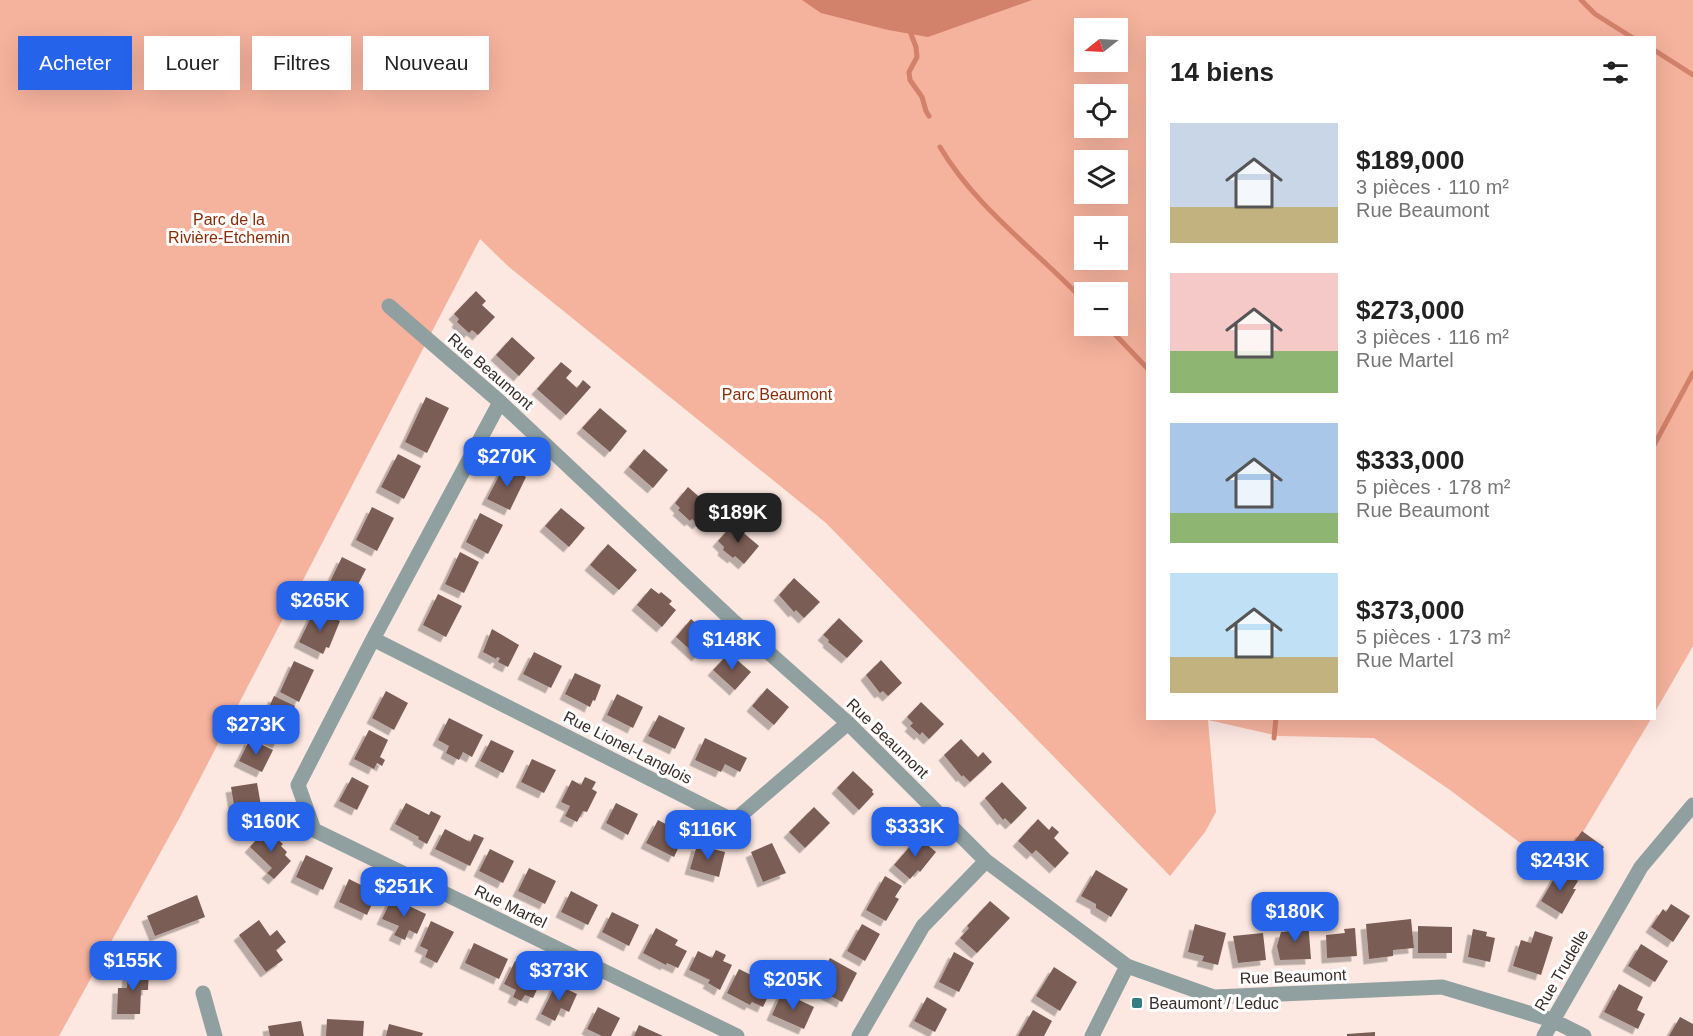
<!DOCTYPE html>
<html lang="fr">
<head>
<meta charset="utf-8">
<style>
  :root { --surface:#fff; --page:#f2f2f2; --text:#222; --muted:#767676; --accent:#2563eb }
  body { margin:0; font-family:Helvetica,sans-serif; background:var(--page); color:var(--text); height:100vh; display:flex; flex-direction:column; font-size:22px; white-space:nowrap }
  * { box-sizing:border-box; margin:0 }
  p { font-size:20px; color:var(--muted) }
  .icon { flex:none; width:33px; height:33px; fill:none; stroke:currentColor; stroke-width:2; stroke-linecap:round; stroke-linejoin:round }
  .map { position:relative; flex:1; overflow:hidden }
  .panel { position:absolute; left:1146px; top:36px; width:510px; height:684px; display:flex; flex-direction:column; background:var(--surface); border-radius:0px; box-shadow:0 6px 24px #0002 }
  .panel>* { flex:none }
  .banner { position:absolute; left:18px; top:36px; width:570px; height:54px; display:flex; gap:12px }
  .needle { width:39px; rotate:252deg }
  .tools { position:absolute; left:1074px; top:18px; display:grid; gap:12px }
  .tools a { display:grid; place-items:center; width:54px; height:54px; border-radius:0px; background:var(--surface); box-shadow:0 6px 24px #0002; font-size:30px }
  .price { position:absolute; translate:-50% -51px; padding:0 14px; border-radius:12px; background:var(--accent); color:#fff; font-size:20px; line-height:39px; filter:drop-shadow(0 2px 3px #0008) }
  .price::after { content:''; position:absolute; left:50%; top:36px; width:18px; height:14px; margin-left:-9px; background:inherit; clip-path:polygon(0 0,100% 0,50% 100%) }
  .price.active { background:#222; color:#fff }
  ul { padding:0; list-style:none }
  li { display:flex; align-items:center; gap:18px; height:150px; padding:0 24px }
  li span { display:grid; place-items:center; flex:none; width:168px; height:120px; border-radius:0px; color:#555 }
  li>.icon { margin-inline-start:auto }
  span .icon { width:72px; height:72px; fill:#fffc; stroke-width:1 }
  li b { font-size:26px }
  h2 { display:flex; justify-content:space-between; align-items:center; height:72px; padding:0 24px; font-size:26px }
  .tag { padding:0 21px; border-radius:0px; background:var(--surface); box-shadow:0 6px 24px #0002; font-size:21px; line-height:54px }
  .tag.active { background:var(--accent); color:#fff }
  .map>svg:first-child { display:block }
</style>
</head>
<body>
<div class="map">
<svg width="1693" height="1036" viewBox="0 0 1693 1036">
  <defs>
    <filter id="shadow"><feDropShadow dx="-5.5" dy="5.5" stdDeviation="0" flood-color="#0004"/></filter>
  </defs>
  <rect width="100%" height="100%" fill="#fce7e1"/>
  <path fill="#f5b29d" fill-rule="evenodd" d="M0,0H1693V646L1655,712L1654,38H1148V718L1651,719L1562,867L1519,842L1450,790L1374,738L1279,736L1208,720L1216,812L1205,832L1170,876L826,523L509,267L480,239L180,817L59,1036H0ZM1084,28H1118V62H1084ZM1084,94H1118V128H1084ZM1084,160H1118V194H1084ZM1084,226H1118V260H1084ZM1084,292H1118V326H1084Z"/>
  <path fill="#d2826a" d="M802,0H1032L928,37L888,30L821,13Z"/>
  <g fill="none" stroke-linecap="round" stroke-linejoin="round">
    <path stroke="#d2826a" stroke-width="5" d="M1581,0L1595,14L1633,38
      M911,34L916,47L917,57L909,72L910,80L922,97L926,111L929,116
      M1654,50L1693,75
      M940,147C976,208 1036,250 1084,301
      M1107,326L1148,369
      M1654,445L1693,373
      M1274,738L1276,718"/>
  </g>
  <path fill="#7a5d54" filter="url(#shadow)" d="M476,291L486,301L482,305L495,317L478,335L472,330L469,333L457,322L459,319L454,314Z
    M512,337L535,358L519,376L496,355Z
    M561,362L572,371L566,378L577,388L583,380L591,387L566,415L537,389Z
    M426,397L449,408L427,453L405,442Z
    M600,408L627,431L610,452L582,428Z
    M644,449L668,470L653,488L629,467Z
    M398,454L421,466L404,499L381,487Z
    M504,466L526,477L510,510L487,499Z
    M688,487L712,508L698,524L692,519L690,521L678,510L680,508L675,503Z
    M372,507L394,518L377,551L356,540Z
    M561,508L585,528L569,547L545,526Z
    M480,513L503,525L488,554L466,542Z
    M733,524L759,546L744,564L735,556L733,558L723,550L724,547L718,541Z
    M608,544L637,570L619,590L590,565Z
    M460,552L479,562L464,593L445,584Z
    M342,557L366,569L349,602L326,590Z
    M794,578L820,602L804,618L796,610L794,612L779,595Z
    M651,588L659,594L661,592L672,601L669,604L676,610L662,627L637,605Z
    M438,594L462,606L446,637L423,625Z
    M315,609L340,621L329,648L326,647L323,654L299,642Z
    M839,618L863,641L847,658L828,642L829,640L823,635Z
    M691,619L713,638L697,656L676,637Z
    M492,629L519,645L508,667L498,662L500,658L497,657L496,659L483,652Z
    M534,652L562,666L551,688L523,674Z
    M729,653L751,672L735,690L713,670Z
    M881,660L902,683L888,696L883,691L880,693L866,675Z
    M294,661L314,670L299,702L280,692Z
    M575,673L601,685L595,701L593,700L590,707L565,694Z
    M767,688L789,707L774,725L752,706Z
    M386,691L408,703L394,730L372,718Z
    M617,694L643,707L633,728L607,715Z
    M274,696L295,706L278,743L257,733Z
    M921,702L944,724L929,739L922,732L920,735L910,726L913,723L907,717Z
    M659,715L685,728L675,749L648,736Z
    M449,718L483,735L472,757L463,752L459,760L446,753L449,746L438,740Z
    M369,730L388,740L380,757L385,760L382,766L377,763L374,769L354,759Z
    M705,738L747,758L740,772L725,764L721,772L695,760Z
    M250,739L273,750L262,772L239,761Z
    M961,739L978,757L983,752L992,762L970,782L963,775L962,777L944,755Z
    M491,740L514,751L503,773L480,761Z
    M532,759L556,770L544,793L521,782Z
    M853,771L873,790L872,792L874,794L859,810L837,788Z
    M352,777L369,786L357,810L339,801Z
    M585,777L596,782L592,789L597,792L587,812L583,811L577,822L565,816L570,806L561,802L572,780L581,785Z
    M1002,782L1027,808L1011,824L1005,818L1003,820L985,798Z
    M257,783L263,817L256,818L258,826L238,829L231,787Z
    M406,803L429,815L431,811L441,816L427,844L418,839L419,837L395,824Z
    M616,803L638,814L628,835L606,823Z
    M814,807L830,823L805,848L789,832Z
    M1038,819L1049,830L1052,826L1059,832L1054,838L1069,853L1055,868L1036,850L1032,854L1018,841Z
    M658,820L685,834L674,857L646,843Z
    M266,829L283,844L281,846L287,852L285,855L291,861L274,879L267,873L272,868L250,847Z
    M445,829L470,842L474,834L484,838L470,866L435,849Z
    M1582,831L1604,847L1584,876L1561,860Z
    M918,837L936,852L920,872L918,870L910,879L894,865Z
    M772,843L786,873L763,882L751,852Z
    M697,845L725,852L719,877L690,869Z
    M490,849L514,861L503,883L479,871Z
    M306,855L333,868L323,890L296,877Z
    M529,868L556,881L545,904L518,891Z
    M1096,870L1128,889L1111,917L1096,908V904L1081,896Z
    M1559,870L1578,881L1573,889H1576L1562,914L1541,901Z
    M885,876L902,886L895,897L899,899L886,921L866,910Z
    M349,879L377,893L367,915L339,902Z
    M571,891L598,905L588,925L561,912Z
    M197,895L205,917L155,936L147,916Z
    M392,898L426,914L417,934L409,930L405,940L394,935L399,926L382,919Z
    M990,901L1010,918L977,953L960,938L969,928L967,926Z
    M1671,904L1690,916L1673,942L1651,927L1663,909L1666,912Z
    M612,912L639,925L629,946L602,932Z
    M1411,919L1414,948L1393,950V956L1369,959L1366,924Z
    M259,920L270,936L277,930L286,942L276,950L283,960L266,972L239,935Z
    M1308,920L1311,959L1280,960L1277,946L1281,932L1293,931L1292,922Z
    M431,921L454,932L437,963L425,957L428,950L420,946Z
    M862,924L880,934L865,961L847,951Z
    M1195,924L1226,933L1218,965L1202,961L1204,956L1188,952Z
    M1418,926L1452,927V953H1418Z
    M656,928L678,940L675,945L687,951L678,968L667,963L666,965L643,953Z
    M1355,928L1357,956L1327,958L1326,935L1345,933L1344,929Z
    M1473,929L1487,932L1486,936L1495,938L1490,962L1468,957Z
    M1535,931L1553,937L1541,975L1513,966L1521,940L1531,943Z
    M1263,933L1266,960L1238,963L1233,936Z
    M474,943L508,959L499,979L465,963Z
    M1641,944L1668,961L1655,982L1628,966Z
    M716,950L726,955L723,961L732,965L720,990L708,983L710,980L689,970L698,951L712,958Z
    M954,952L974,963L959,992L939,982Z
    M830,958L857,973L842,1002L823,992L833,975L823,970Z
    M515,961L544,975L533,998L525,995L521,1001L513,997L516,990L504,984Z
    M1054,967L1077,982L1060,1011L1036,996Z
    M128,968L149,969L148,990H141L140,1014H117L118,988H127Z
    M739,969L773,986L763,1007L752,1002L750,1005L727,993Z
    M556,984L577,994L569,1012L561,1008L555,1021L541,1014Z
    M1619,984L1643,997L1637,1010L1645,1014L1638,1029L1604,1012Z
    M782,992L814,1007L804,1029L772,1015Z
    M927,997L947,1009L935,1032L914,1021Z
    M598,1007L620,1018L611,1036H602L587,1029Z
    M1033,1010L1052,1021L1044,1036H1018Z
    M1680,1017L1693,1024V1036H1669Z
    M327,1019L364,1021L363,1036H326Z
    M301,1021L304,1036H270L268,1026Z
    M389,1024L423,1033L422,1036H386Z
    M639,1025L663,1036H634Z
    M1375,1032V1036H1347V1034Z"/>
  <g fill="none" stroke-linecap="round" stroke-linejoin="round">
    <path stroke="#90a0a1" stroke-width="15" d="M389,306L500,402L731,619L848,723L986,861L1127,966L1214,997L1442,987L1552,1020L1584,1036
      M500,402L373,639L298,785L314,830L737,1036
      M373,639L734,821L848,723
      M203,993L215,1036
      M859,1036L923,926L986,861
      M1092,1036L1127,966
      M1544,1036L1641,867L1693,805"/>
  </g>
  <rect fill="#357e83" stroke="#fff" stroke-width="2" x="1131" y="997" width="12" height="12" rx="3"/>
  <g text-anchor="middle" stroke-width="6" stroke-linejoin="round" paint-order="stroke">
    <g font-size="16" fill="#8a2b07" stroke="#fff">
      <text x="229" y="225">Parc de la<tspan x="229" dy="18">Rivière-Etchemin</tspan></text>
      <text x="777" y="400">Parc Beaumont</text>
    </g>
    <g font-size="16" fill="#392c28" stroke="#fff">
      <text transform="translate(491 371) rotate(41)" y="6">Rue Beaumont</text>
      <text transform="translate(888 738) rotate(44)" y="6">Rue Beaumont</text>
      <text transform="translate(628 747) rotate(27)" y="6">Rue Lionel-Langlois</text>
      <text transform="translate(511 906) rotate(26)" y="6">Rue Martel</text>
      <text transform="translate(1561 970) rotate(-60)" y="6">Rue Trudelle</text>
      <text transform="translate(1293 976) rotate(-2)" y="6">Rue Beaumont</text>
    </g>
    <g font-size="16" fill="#392c28" stroke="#fff" text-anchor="start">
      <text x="1149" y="1009">Beaumont / Leduc</text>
    </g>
  </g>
</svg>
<div class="tools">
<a><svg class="needle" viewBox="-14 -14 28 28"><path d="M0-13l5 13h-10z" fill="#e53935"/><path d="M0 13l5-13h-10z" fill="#767676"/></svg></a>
<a><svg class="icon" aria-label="locate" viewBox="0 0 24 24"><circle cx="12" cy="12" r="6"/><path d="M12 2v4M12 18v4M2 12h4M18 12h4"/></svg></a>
<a><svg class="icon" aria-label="layers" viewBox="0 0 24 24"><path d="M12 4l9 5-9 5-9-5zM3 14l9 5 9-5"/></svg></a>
<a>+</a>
<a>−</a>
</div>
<b class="price" style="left:507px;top:488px">$270K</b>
<b class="price active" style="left:738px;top:544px">$189K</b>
<b class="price" style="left:320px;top:632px">$265K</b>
<b class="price" style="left:732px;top:671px">$148K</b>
<b class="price" style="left:256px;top:756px">$273K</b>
<b class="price" style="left:271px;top:853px">$160K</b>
<b class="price" style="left:915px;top:858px">$333K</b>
<b class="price" style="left:708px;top:861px">$116K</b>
<b class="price" style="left:1560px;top:892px">$243K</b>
<b class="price" style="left:404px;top:918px">$251K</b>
<b class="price" style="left:1295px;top:943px">$180K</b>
<b class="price" style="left:133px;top:992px">$155K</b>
<b class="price" style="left:559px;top:1002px">$373K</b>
<b class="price" style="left:793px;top:1011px">$205K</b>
<div class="banner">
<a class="tag active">Acheter</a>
<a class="tag">Louer</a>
<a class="tag">Filtres</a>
<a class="tag">Nouveau</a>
</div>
<section class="panel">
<h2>14 biens<svg class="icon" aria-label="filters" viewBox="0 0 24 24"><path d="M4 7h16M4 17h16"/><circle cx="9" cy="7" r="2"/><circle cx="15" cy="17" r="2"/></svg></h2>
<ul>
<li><span style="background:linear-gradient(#c9d6e8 70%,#c2b280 0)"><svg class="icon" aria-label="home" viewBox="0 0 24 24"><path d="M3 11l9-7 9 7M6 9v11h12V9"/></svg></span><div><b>$189,000</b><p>3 pièces · 110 m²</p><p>Rue Beaumont</p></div></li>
<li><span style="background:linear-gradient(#f6c9c9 65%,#8fb573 0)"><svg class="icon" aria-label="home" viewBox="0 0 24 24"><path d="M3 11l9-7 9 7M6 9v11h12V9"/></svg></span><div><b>$273,000</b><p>3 pièces · 116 m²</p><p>Rue Martel</p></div></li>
<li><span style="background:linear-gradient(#a9c7e8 75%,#8fb573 0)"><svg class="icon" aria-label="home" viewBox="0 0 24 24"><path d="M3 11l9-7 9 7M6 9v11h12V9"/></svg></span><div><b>$333,000</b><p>5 pièces · 178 m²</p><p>Rue Beaumont</p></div></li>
<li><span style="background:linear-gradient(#bfe0f5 70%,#c2b280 0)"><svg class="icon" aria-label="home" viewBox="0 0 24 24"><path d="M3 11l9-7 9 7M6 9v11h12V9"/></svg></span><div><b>$373,000</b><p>5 pièces · 173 m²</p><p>Rue Martel</p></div></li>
</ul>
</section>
</div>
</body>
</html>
